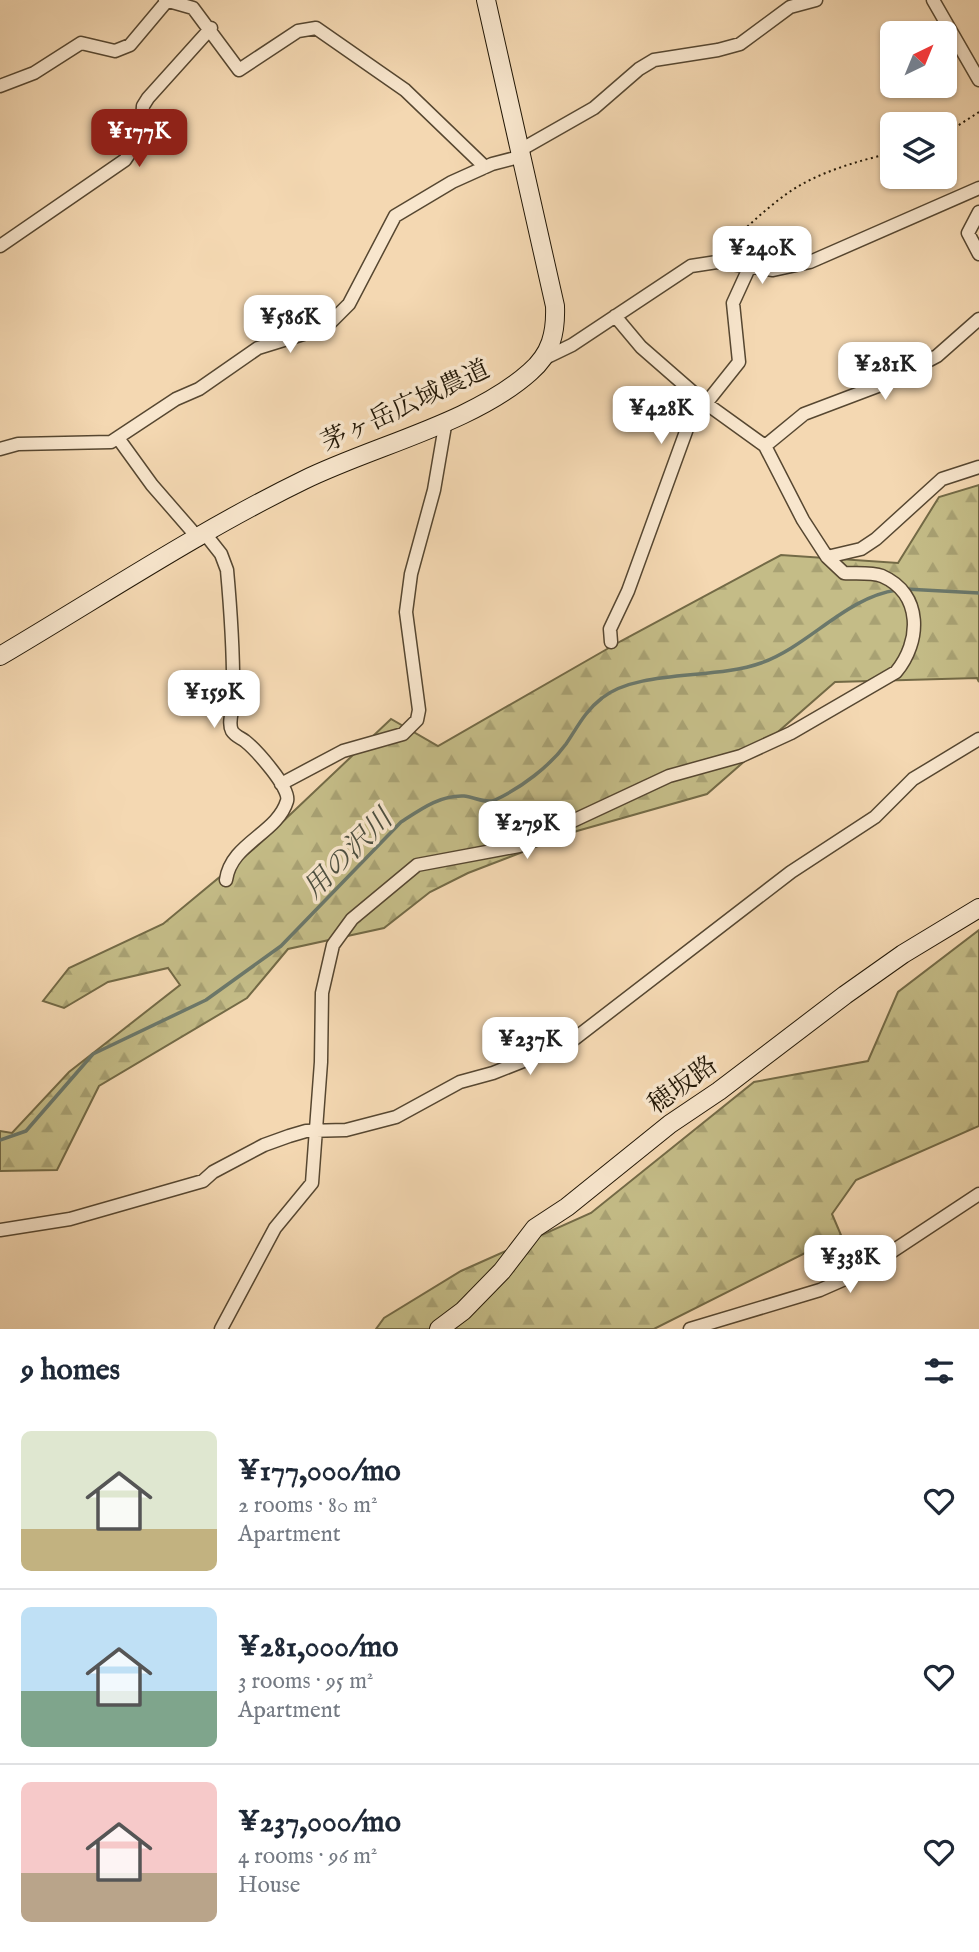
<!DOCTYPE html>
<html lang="en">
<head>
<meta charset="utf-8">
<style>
  :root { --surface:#fff; --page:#f2f2f3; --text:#1f2937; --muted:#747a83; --line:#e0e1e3; --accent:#8f2418 }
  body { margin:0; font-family:"IM FELL English","Noto Serif JP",serif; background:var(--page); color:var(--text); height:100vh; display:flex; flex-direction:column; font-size:26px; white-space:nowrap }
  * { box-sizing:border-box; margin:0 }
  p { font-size:23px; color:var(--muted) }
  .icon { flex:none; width:38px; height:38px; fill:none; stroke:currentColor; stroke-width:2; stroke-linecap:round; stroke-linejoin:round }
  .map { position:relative; height:1329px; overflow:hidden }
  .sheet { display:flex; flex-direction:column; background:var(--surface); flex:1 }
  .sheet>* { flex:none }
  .needle { width:46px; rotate:43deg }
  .buttons { position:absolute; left:880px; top:21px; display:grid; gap:14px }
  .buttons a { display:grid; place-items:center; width:77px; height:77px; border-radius:10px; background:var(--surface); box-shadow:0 2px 5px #0004; font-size:35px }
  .price { position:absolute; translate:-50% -60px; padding:0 16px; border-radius:14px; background:#fff; color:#222; font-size:23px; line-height:46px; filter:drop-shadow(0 2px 4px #0008) }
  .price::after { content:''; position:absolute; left:50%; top:42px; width:21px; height:16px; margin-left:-10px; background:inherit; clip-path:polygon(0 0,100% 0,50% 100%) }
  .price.selected { background:var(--accent); color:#fff }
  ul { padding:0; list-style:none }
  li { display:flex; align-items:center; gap:21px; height:175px; padding:0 21px }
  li+li { border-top:2px solid var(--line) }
  li span { display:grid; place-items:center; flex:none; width:196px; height:140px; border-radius:10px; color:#555 }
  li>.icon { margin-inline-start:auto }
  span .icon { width:84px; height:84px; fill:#fffc; stroke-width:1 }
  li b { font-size:30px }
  h2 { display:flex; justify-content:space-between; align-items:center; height:84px; padding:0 21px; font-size:30px }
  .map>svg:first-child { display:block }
</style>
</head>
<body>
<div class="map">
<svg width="979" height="1329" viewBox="0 0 979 1329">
  <defs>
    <pattern id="forest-firs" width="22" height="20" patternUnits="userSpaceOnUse" patternTransform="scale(1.75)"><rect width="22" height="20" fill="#c4bc87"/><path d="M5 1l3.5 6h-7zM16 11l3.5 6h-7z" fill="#a8a173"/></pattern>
  </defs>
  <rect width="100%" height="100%" fill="#f4d8b2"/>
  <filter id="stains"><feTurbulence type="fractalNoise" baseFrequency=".00286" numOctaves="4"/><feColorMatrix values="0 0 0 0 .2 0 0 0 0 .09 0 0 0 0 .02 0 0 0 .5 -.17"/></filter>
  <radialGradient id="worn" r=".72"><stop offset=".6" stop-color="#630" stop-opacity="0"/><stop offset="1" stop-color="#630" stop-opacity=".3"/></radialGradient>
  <path fill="url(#forest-firs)" stroke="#736a46" stroke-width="2" d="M979,485V682L977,678L835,682L707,794L577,831L468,873L430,892L384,928L288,949L247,998L99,1086L57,1170L0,1171V1131L12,1133L69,1072L180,985L168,968L108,982L64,1008L43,1001L69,968L163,924L257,846L391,719L438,746L621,641L781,555L898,563L939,497Z
    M979,930V1126L856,1180L832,1214L841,1235L654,1329H376L384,1318L461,1271L591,1213L754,1082L868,1061L898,992Z"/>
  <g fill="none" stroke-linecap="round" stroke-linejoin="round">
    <path stroke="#6b786b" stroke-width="3.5" d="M905,589L979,593
      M0,1140L26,1131L93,1054L206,1000L281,946L401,822C421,809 440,795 464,796C474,797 486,804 495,800C521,788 550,766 566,744C577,728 585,711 602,698C638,669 715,680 761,663C809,646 846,597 897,590"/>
    <defs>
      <path id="street" d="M165,0L193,8L239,70L298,31L316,28L405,90L485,167
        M933,0L979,80
        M0,86L34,73L81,43L115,51L130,45L167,1
        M522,149L594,108L639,69L654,60L718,50L740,44L790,7L816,0
        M979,212L968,233L979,254
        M0,246L125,160L141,136L143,106L148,98L211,28
        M615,316L641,347L704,402L765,446L803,520L827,557L861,549L876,539L942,479L979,467
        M543,359L572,345L691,266L717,262L773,270L810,262L979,188
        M118,438L152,485L199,539
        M765,446L804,414L886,383L937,356L979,319
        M0,449L18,444L111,442L176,399L199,389L258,348L326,327L349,304L395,216L452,182L492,164L523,156
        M206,535L221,554L227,570C231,614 234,661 233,705C232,713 228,723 232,731C235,736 241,738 245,741C255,749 291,788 287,801C277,834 231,843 226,880
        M611,642L610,629L628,591L688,426L739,362L733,303L749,268
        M281,784L343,751L403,734L417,720L419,710L406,612L411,574L434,490L446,420
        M0,1230L70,1219L203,1181L213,1172L264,1145L289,1136L306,1131L346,1130L396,1117L460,1082L493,1073L569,1043L791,872L875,817L913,779L979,739
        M221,1329L275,1228L312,1183L321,1062L322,993L333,945L352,919L417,865L519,846L669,776L741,756L791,733L896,672C921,642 923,594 882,576C871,572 855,574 844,573L827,557
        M690,1329L820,1290L861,1272L979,1194"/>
      <path id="secondary" d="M0,656C100,597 199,531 304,480C373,446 473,423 530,372C551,354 556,333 555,306L486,0
        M439,1329L463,1311L502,1271L535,1228L567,1207L670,1124L719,1091L845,995L903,954L979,908"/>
    </defs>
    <use href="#street" stroke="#564731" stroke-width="15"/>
    <use href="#secondary" stroke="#221706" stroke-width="20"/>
    <path stroke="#221706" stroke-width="2" stroke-dasharray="2 3.5" stroke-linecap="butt" d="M945,134L979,112
      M723,249C743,231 763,211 785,195C815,173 857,161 892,153"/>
    <use href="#street" stroke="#f8e6cd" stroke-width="12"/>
    <use href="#secondary" stroke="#f8e6cd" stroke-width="18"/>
  </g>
  <g text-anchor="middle" stroke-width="7" stroke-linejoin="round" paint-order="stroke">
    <g font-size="26" fill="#221706" stroke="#f8e6cd">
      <text transform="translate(405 405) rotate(-25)" y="9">茅ヶ岳広域農道</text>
      <text transform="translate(682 1084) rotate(-36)" y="9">穂坂路</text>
    </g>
    <g font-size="28" font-style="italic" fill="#4d5041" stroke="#f8e6cd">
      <text transform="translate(347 853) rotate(-45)" y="10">用の沢川</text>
    </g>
  </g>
  <rect width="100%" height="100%" filter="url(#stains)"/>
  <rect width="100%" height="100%" fill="url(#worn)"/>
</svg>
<div class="buttons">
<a><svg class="needle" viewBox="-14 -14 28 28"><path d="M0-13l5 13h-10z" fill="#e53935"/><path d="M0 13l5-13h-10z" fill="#747a83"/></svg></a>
<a><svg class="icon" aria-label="layers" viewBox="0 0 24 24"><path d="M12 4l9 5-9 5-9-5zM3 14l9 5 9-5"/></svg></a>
</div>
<b class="price selected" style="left:139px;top:169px">¥177K</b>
<b class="price" style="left:762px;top:286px">¥240K</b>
<b class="price" style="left:290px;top:355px">¥586K</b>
<b class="price" style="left:885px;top:402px">¥281K</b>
<b class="price" style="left:661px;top:446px">¥428K</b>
<b class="price" style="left:214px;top:730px">¥159K</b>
<b class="price" style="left:527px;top:861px">¥279K</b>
<b class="price" style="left:530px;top:1077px">¥237K</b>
<b class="price" style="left:850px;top:1295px">¥338K</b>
</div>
<section class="sheet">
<h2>9 homes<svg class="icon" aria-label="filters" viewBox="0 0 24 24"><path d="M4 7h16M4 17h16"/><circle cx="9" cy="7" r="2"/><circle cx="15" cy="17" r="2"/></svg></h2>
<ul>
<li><span style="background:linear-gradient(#dfe7d0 70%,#c2b280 0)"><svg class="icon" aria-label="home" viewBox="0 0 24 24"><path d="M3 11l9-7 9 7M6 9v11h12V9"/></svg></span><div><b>¥177,000/mo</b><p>2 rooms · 80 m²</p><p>Apartment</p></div><svg class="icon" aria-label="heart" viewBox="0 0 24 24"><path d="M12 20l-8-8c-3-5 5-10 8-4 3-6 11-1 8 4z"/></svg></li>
<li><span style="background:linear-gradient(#bfe0f5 60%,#7fa58c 0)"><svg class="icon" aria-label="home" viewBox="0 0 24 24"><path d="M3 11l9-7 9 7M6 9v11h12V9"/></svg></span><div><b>¥281,000/mo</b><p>3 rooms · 95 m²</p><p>Apartment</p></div><svg class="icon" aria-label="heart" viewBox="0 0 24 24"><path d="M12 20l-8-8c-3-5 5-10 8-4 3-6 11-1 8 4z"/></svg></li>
<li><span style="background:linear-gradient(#f6c9c9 65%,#b9a48a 0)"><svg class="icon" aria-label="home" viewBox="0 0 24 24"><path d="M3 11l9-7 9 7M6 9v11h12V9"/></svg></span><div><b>¥237,000/mo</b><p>4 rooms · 96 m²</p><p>House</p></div><svg class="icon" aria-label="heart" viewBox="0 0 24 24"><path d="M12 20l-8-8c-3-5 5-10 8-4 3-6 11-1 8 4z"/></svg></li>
</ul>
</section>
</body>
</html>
